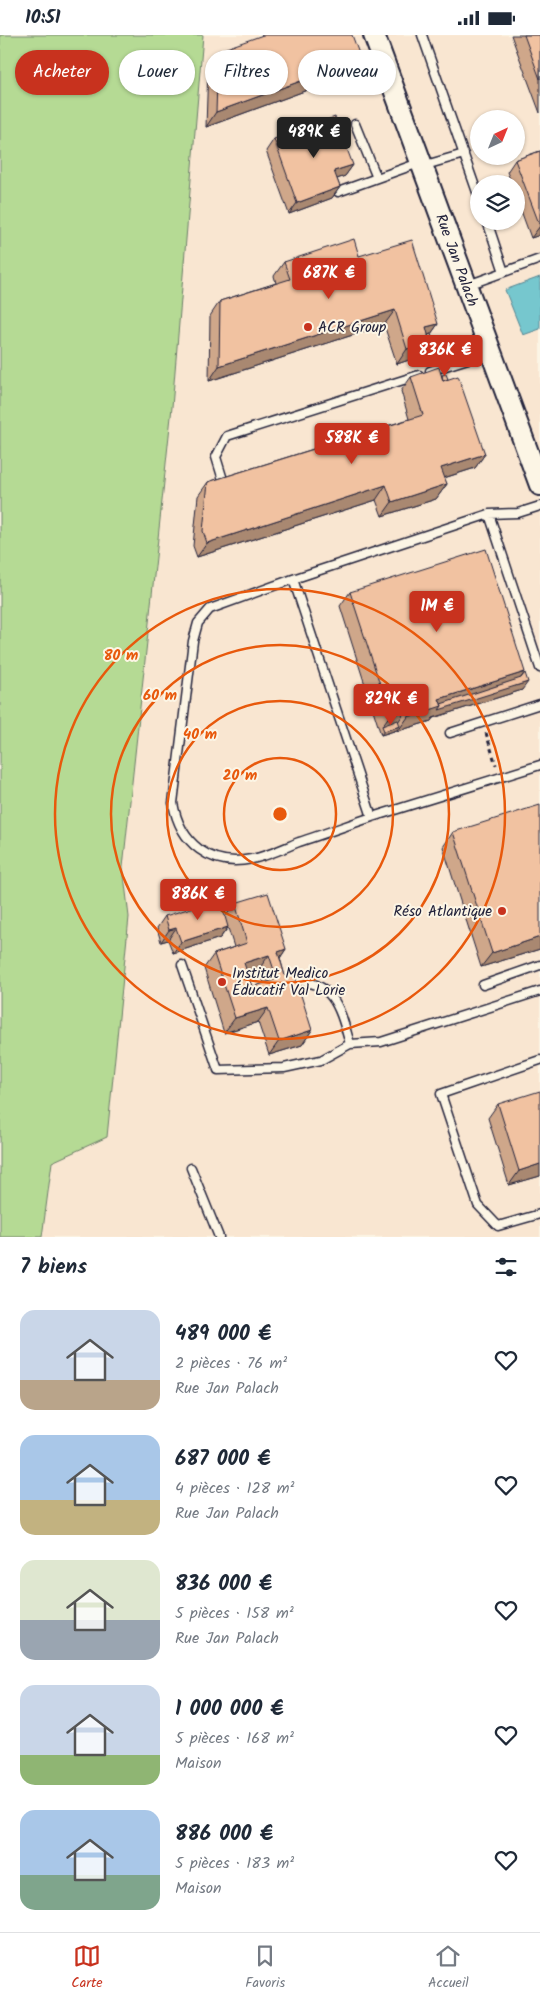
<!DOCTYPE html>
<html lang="fr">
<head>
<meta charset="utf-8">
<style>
  :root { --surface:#fff; --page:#f2f2f3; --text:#1f2937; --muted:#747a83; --line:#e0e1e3; --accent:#c8321e }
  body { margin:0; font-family:Kalam,sans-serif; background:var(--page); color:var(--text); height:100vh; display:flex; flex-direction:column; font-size:19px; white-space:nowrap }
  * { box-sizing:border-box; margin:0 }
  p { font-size:16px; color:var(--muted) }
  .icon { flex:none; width:28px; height:28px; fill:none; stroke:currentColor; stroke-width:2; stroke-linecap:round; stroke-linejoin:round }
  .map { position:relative; height:1202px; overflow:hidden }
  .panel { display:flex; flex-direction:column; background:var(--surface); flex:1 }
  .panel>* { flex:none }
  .hud { position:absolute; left:15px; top:15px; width:510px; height:45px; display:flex; gap:10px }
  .needle { width:32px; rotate:43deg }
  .controls { position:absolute; left:470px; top:75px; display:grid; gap:10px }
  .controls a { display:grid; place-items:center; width:55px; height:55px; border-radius:50%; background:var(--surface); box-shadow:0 1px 4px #0004; font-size:25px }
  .price { position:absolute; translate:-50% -42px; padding:0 11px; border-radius:5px; background:var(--accent); color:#fff; font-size:16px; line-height:32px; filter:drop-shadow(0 1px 2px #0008) }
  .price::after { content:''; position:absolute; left:50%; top:30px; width:15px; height:11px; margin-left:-8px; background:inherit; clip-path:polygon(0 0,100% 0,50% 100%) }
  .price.on { background:#222; color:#fff }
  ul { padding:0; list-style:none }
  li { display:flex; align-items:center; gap:15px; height:125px; padding:0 20px }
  li span { display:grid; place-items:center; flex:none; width:140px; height:100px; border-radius:15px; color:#555 }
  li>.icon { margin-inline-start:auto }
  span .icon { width:60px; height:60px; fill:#fffc; stroke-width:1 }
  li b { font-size:21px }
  h2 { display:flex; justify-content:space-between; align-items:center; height:60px; padding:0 20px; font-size:21px }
  .chip { padding:0 18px; border-radius:22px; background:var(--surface); box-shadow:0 1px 4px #0004; font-size:18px; line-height:45px }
  .chip.on { background:var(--accent); color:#fff }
  .status { display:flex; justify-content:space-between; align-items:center; height:35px; padding:0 25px; background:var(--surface); direction:ltr }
  .status svg { height:14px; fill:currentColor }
  .tab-bar { display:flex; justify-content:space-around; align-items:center; height:70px; border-top:1px solid var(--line); background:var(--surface); font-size:14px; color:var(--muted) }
  .tab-bar a { display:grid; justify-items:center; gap:2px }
  .tab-bar .on { color:var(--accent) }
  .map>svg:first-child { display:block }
</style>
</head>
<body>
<div class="status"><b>10:51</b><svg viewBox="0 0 49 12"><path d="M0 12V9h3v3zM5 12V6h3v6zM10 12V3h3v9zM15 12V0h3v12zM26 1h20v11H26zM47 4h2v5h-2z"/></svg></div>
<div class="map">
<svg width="540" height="1202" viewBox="0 0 540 1202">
  <rect width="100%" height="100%" fill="#fcf5e5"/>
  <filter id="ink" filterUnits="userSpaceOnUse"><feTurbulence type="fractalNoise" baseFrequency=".02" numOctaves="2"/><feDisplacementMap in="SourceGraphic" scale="10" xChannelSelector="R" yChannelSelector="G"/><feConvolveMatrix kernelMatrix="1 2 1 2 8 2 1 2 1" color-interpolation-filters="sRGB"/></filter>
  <g filter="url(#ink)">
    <path fill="#f9e6d1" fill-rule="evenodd" d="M203,0H540V1202H42L52,1127L129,882L123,832L172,372ZM479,84H516V121H479ZM479,149H516V186H479Z"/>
    <path fill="#b5da94" stroke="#6c7e68" d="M0,0H203L172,372L123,832L129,882L107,1102L52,1127L42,1202H0Z"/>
    <path fill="#76c7ce" stroke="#548593" d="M540,242V294L523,300L505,255Z"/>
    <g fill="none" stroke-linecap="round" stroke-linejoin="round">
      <defs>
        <path id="service" d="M422,0L479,163
          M355,89L377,143L419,128
          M422,131L464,119
          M338,157L377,143
          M487,186L504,237
          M468,250L540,224
          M430,336L490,317
          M224,448L216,422L227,401L419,340
          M489,479L518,478L540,471
          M293,544L210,574L198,588L193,606L173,768C180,808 210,833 252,824C268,821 284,813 299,807C324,799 348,790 372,782
          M540,633L489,479L293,544L372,782L540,730
          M450,698L540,669
          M182,930L218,1035L284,1033L321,1025L350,1009L381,1007L540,956
          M291,946C334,944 340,974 350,1009
          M483,950L540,930
          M540,1025L441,1059L478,1170L498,1191L540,1179
          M191,1133L219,1202"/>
        <path id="tertiary" d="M374,0L540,450"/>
      </defs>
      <use href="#service" stroke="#22223b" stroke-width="11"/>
      <use href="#tertiary" stroke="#22223b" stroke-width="24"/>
      <path stroke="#22223b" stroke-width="3" stroke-dasharray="4 4" stroke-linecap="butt" d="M486,698L496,730"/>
      <use href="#service" stroke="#fcf5e5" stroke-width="8"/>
      <use href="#tertiary" stroke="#fcf5e5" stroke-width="20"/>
    </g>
    <path fill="#cfa78a" stroke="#22223b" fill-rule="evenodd" d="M511,0H540V78Z
      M218,16L361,24L351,39L206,92L208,31Z
      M274,104L353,130L345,141L337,144L340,152L332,163L289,179L266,116Z
      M540,116V200L531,203L516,162V149H512L507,137L515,125Z
      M359,221L438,289L431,299L433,317L397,329L384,290L209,346L210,281L220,266L276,248L274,241L284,227Z
      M442,340L448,344L485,419L475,433L444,443L447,449L436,464L382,481L376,465L197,522L193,511L198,461L208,447L409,384L401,356L411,342Z
      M350,557L525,638L522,655L433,683L431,686L398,696L397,695L381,700L340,571Z
      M453,797L540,914L481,932L443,812Z
      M235,868L286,914L280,923L285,941L312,995L302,1010L269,1020L258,987L224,998L204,933L214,919L234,912L228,893L220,903L173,918L168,905L161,907L157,893L165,881L225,882ZM259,934L264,948L252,952L247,938Z
      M498,1069L540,1141L509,1150L488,1083Z"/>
    <path fill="#a98871" stroke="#22223b" d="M361,24L351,39L206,92L216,77Z
      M353,130L345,141L326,148L334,136Z
      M340,152L332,163L289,179L297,168Z
      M540,191V200L531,203Z
      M395,275L384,290L209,346L219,331Z
      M438,289L428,303L426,292Z
      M430,307L436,313L433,317L397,329L407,314Z
      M485,419L475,433L431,447L441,433Z
      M447,449L436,464L382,481L392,467Z
      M386,450L376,465L197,522L207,508Z
      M525,637L515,651L528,647L522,655L433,683L431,686L398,696L408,682L439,664Z
      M406,675L396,690L382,691L390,680Z
      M400,691L397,695L381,700L384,696Z
      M228,892L220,903L173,918L181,907Z
      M176,893L168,905L161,907L169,895Z
      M540,902V914L481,932L492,918Z
      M286,914L276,929L278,917Z
      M269,920L259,934L234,942L244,928Z
      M268,973L258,987L224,998L235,983Z
      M312,995L302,1010L269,1020L279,1006Z
      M540,1129V1141L509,1150L519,1136Z"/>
    <path fill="#f1c2a1" stroke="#22223b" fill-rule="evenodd" d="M263,0H352L361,24L216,77L218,16Z
      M524,0H540V44Z
      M335,82L353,130L334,136L340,152L297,168L274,104Z
      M540,116V191L515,125Z
      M354,204L359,221L412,205L438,289L426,292L430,307L407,314L395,275L219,331L220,266L290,244L284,227Z
      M431,299L436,313L423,317L430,307L428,300Z
      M439,332L443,346L458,341L485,419L441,433L447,449L392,467L386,450L207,508L203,496L208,447L423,380L411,342Z
      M446,339L448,344L443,346L442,340Z
      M486,514L525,637L439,664L442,671L408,682L406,675L390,680L350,557Z
      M525,638L528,647L439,675L442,671L441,669L521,643Z
      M398,685L400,691L384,696L382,691Z
      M540,770V902L492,918L453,797Z
      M268,858L286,914L278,917L285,941L294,938L312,995L279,1006L268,973L235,983L214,919L247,908L235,868ZM269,920L277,944L252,952L244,928Z
      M220,864L228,892L181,907L176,893L169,895L165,881Z
      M540,1056V1129L519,1136L498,1069Z"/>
  </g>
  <g fill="none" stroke="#e8590c" stroke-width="2.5">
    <circle cx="280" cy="779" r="56"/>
    <circle cx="280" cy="779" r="113"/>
    <circle cx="280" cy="779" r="169"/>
    <circle cx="280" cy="779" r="225"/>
  </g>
  <g fill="#c8321e" stroke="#fcf5e5" stroke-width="2">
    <circle cx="308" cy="292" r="5"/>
    <circle cx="502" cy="876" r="5"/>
    <circle cx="222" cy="947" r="5"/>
  </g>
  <g text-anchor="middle" stroke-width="4" stroke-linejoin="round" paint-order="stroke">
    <g font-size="15" fill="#22223b" stroke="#fcf5e5">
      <text transform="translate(457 225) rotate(70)" y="5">Rue Jan Palach</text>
    </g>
    <g font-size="15" fill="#22223b" stroke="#fcf5e5" text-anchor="start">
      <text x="318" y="297">ACR Group</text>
      <text x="492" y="881" text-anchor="end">Réso Atlantique</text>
      <text x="232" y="943">Institut Medico<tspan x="232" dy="17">Éducatif Val Lorie</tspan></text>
    </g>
  </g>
  <circle cx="280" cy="779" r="8" fill="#e8590c" stroke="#fcf5e5" stroke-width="2.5"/>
  <g font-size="15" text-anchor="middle" font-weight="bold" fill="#e8590c" stroke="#fcf5e5" stroke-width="4" stroke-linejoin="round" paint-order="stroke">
    <text x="121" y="625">80 m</text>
    <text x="160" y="665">60 m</text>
    <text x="200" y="704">40 m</text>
    <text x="240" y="745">20 m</text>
  </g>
</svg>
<div class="controls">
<a><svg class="needle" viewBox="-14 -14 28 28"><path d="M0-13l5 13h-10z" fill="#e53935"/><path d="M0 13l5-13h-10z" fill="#747a83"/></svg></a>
<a><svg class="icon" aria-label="layers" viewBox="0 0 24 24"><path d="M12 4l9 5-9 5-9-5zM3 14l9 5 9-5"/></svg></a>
</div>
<b class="price on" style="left:314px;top:124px">489K €</b>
<b class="price" style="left:329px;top:265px">687K €</b>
<b class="price" style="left:445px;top:342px">836K €</b>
<b class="price" style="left:352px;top:430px">588K €</b>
<b class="price" style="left:437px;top:598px">1M €</b>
<b class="price" style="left:391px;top:691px">829K €</b>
<b class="price" style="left:198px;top:886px">886K €</b>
<div class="hud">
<a class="chip on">Acheter</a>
<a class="chip">Louer</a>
<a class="chip">Filtres</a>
<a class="chip">Nouveau</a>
</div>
</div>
<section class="panel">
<h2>7 biens<svg class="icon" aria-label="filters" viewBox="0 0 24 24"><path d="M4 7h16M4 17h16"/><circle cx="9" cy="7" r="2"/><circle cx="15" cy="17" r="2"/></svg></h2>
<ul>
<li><span style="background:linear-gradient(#c9d6e8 70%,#b9a48a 0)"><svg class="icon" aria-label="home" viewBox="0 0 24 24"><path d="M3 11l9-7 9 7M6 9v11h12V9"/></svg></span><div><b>489 000 €</b><p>2 pièces · 76 m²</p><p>Rue Jan Palach</p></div><svg class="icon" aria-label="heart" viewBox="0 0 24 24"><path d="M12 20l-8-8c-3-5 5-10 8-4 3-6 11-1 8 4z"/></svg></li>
<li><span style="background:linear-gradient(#a9c7e8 65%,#c2b280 0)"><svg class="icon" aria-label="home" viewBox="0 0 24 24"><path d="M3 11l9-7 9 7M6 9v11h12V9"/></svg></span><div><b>687 000 €</b><p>4 pièces · 128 m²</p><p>Rue Jan Palach</p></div><svg class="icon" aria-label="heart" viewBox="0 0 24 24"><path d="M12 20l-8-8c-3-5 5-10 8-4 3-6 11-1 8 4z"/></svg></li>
<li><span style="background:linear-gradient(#dfe7d0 60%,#9aa5b1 0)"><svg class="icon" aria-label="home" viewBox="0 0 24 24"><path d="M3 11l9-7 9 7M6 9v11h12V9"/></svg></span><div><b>836 000 €</b><p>5 pièces · 158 m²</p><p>Rue Jan Palach</p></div><svg class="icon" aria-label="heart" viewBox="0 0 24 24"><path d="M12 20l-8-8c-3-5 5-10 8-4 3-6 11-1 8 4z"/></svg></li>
<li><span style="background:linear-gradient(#c9d6e8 70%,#8fb573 0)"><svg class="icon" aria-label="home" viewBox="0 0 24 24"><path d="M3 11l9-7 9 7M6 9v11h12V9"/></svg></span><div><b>1 000 000 €</b><p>5 pièces · 168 m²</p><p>Maison</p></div><svg class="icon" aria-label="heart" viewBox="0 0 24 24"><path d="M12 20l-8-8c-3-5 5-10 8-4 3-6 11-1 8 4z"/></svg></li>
<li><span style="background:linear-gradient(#a9c7e8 65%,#7fa58c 0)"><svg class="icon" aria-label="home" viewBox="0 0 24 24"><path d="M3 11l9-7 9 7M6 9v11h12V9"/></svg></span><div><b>886 000 €</b><p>5 pièces · 183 m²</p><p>Maison</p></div><svg class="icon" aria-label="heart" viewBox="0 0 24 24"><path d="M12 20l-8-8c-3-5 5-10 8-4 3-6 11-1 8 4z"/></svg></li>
</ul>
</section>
<nav class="tab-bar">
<a class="on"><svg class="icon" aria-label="map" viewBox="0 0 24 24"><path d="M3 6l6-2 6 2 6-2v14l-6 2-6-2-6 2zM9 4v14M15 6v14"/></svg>Carte</a>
<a><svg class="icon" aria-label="saved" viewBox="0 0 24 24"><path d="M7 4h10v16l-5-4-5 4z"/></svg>Favoris</a>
<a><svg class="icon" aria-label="home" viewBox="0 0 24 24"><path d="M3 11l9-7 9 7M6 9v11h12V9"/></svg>Accueil</a>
</nav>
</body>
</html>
